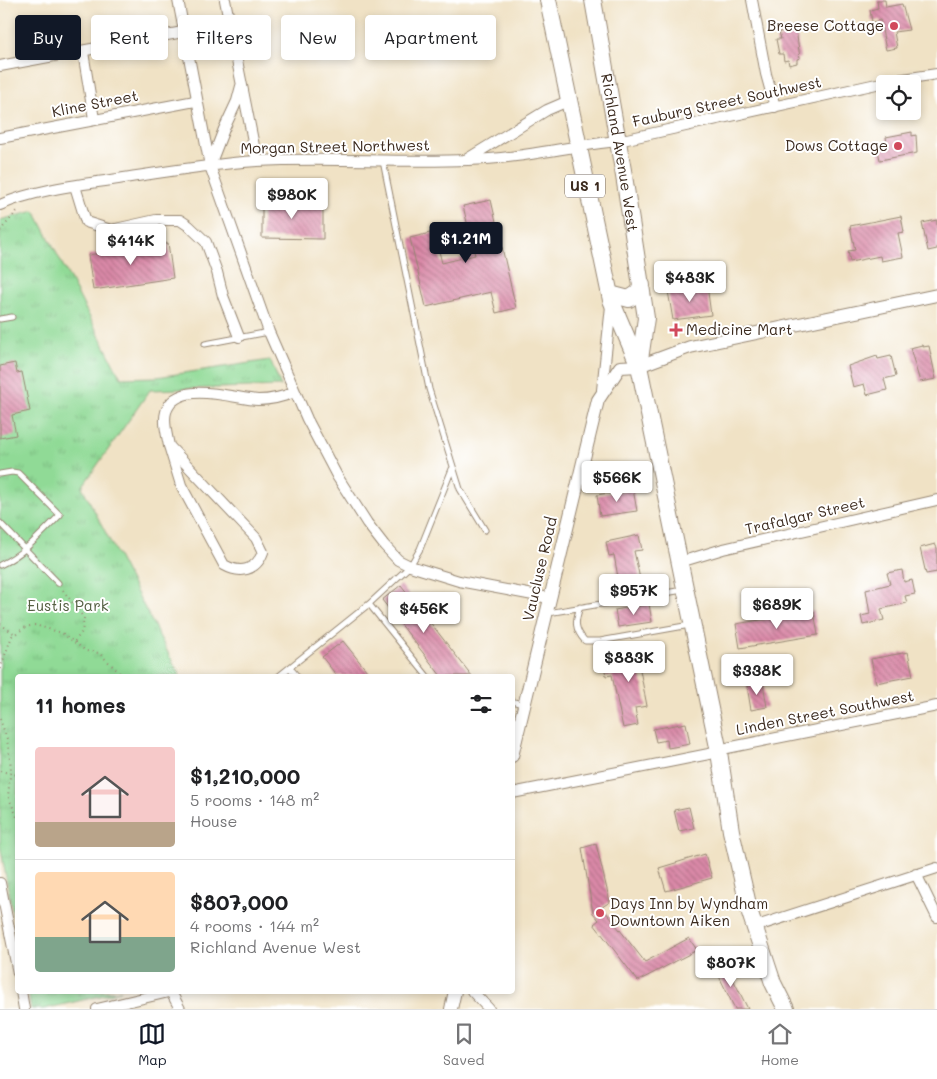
<!DOCTYPE html>
<html lang="en">
<head>
<meta charset="utf-8">
<style>
  :root { --surface:#fff; --page:#f6f6f6; --text:#202124; --muted:#757577; --line:#e0e0e0; --accent:#111827 }
  body { margin:0; font-family:Mali,sans-serif; background:var(--page); color:var(--text); height:100vh; display:flex; flex-direction:column; font-size:19px; white-space:nowrap }
  * { box-sizing:border-box; margin:0 }
  p { font-size:16px; color:var(--muted) }
  .icon { flex:none; width:28px; height:28px; fill:none; stroke:currentColor; stroke-width:2; stroke-linecap:round; stroke-linejoin:round }
  .map { position:relative; flex:1; overflow:hidden }
  .panel { position:absolute; left:15px; top:674px; width:500px; height:320px; display:flex; flex-direction:column; background:var(--surface); border-radius:5px; box-shadow:0 2px 8px #0003 }
  .panel>* { flex:none }
  .hud { position:absolute; left:15px; top:15px; width:500px; height:45px; display:flex; gap:10px }
  .controls { position:absolute; left:876px; top:75px; display:grid; gap:10px }
  .controls a { display:grid; place-items:center; width:45px; height:45px; border-radius:5px; background:var(--surface); box-shadow:0 2px 8px #0003; font-size:25px }
  .price { position:absolute; translate:-50% -42px; padding:0 11px; border-radius:5px; background:#fff; color:#222; font-size:16px; line-height:32px; filter:drop-shadow(0 1px 2px #0008) }
  .price::after { content:''; position:absolute; left:50%; top:30px; width:15px; height:11px; margin-left:-8px; background:inherit; clip-path:polygon(0 0,100% 0,50% 100%) }
  .price.active { background:var(--accent); color:#fff }
  ul { padding:0; list-style:none }
  li { display:flex; align-items:center; gap:15px; height:125px; padding:0 20px }
  li+li { border-top:1px solid var(--line) }
  li span { display:grid; place-items:center; flex:none; width:140px; height:100px; border-radius:5px; color:#555 }
  li>.icon { margin-inline-start:auto }
  span .icon { width:60px; height:60px; fill:#fffc; stroke-width:1 }
  li b { font-size:21px }
  h2 { display:flex; justify-content:space-between; align-items:center; height:60px; padding:0 20px; font-size:21px }
  .chip { padding:0 18px; border-radius:5px; background:var(--surface); box-shadow:0 2px 8px #0003; font-size:18px; line-height:45px }
  .chip.active { background:var(--accent); color:#fff }
  .tabs { display:flex; justify-content:space-around; align-items:center; height:70px; border-top:1px solid var(--line); background:var(--surface); font-size:14px; color:var(--muted) }
  .tabs a { display:grid; justify-items:center; gap:2px }
  .tabs .active { color:var(--accent) }
  .map>svg:first-child { display:block }
</style>
</head>
<body>
<div class="map">
<svg width="937" height="1009" viewBox="0 0 937 1009">
  <defs>
    <pattern id="park-tufts" width="24" height="20" patternUnits="userSpaceOnUse" patternTransform="scale(1.25)"><rect width="24" height="20" fill="#90da96"/><path d="M3 7l-1-3M5 7V3M7 7l1-3M15 17l-1-3M17 17v-4M19 17l1-3" fill="none" stroke="#7dbb81"/></pattern>
    <pattern id="building-back-hatch" width="6" height="6" patternUnits="userSpaceOnUse" patternTransform="scale(1.25)"><rect width="6" height="6" fill="#da89a8"/><path d="M-1 5l2 2M0 0l6 6M5-1l2 2" fill="none" stroke="#b27088"/></pattern>
  </defs>
  <rect width="100%" height="100%" fill="#fff"/>
  <filter id="ink" filterUnits="userSpaceOnUse"><feTurbulence type="fractalNoise" baseFrequency=".02" numOctaves="2"/><feDisplacementMap in="SourceGraphic" scale="10" xChannelSelector="R" yChannelSelector="G"/><feConvolveMatrix kernelMatrix="1 2 1 2 8 2 1 2 1" color-interpolation-filters="sRGB"/></filter>
  <filter id="wash" filterUnits="userSpaceOnUse"><feTurbulence type="fractalNoise" baseFrequency=".0096" numOctaves="4" result="noise"/><feDisplacementMap in="SourceGraphic" scale="20" xChannelSelector="R" yChannelSelector="G"/><feGaussianBlur stdDeviation="1.12" result="paint"/><feColorMatrix in="noise" values="0 0 0 0 0 0 0 0 0 0 0 0 0 0 0 0 0 1.4 0 .05"/><feComposite in="paint" operator="in"/></filter>
  <g filter="url(#wash)">
    <rect width="100%" height="100%" fill="#f0e2c5"/>
    <path fill="url(#park-tufts)" stroke="#66825a" d="M35,211L121,378L157,377L270,360L281,386L150,390L82,487L180,676H18L17,936L0,845V220Z
      M28,991H121L44,1009H31Z"/>
    <g id="blocks">
      <path fill="url(#building-back-hatch)" d="M877,0H885L886,7L902,4L909,30L894,32L897,48L886,50L880,20L872,22L870,10L878,8Z
        M796,29L800,58L797,59V63L789,65L788,60L784,61L783,54H779L776,39H781L779,32Z
        M912,132V136L916,135L917,153L880,160L877,145L887,143L886,137Z
        M491,200L516,308L496,313L491,292L426,307L410,238L434,232L442,263L475,255L463,206Z
        M262,202L323,203V239L262,238Z
        M901,216L904,232L898,233L903,257L881,261L880,256L850,262L848,251L855,250L850,226Z
        M937,220V249L928,251L922,223Z
        M168,243L173,278L93,290L88,255Z
        M707,285L711,315L673,320L668,291Z
        M922,345L923,347L929,346L936,379L920,382L910,348Z
        M877,356L878,359L891,356L896,376L884,379L887,390L867,395L864,384L853,387L848,366Z
        M15,363L17,373L22,372L30,411L12,415L16,435L0,438V366Z
        M633,489L637,511L600,516L597,495Z
        M639,535L642,550L634,551L640,579L619,583L614,555L609,556L606,542Z
        M935,544L937,548V572L926,574L920,548Z
        M902,570L904,582L912,580L915,594L905,596L907,603L881,609L884,620L863,625L861,616L870,614L866,590L890,584L887,573Z
        M401,585L472,676H441L382,600Z
        M649,604L652,622L618,627L615,610Z
        M814,611L818,635L740,648L736,624Z
        M343,641L371,676H337L322,657Z
        M653,651L656,667L640,670L647,706L635,708L638,725L623,728L612,675L606,676L603,660Z
        M908,652L913,676L876,683L871,659Z
        M763,683L767,707L751,710L747,686Z
        M686,723L690,744L668,748L667,740L656,742L653,729Z
        M689,807L694,828L679,831L674,810Z
        M596,844L610,902L602,907L645,962L689,938L697,950L638,981L594,924L599,920L593,913L582,848Z
        M705,854L712,878L666,891L659,868Z
        M726,965L748,1009H735L716,970Z"/>
    </g>
  </g>
  <g filter="url(#ink)">
    <use href="#blocks" fill-opacity="0" stroke="#968672" stroke-width="1"/>
    <g fill="none" stroke-linecap="round" stroke-linejoin="round">
      <defs>
        <path id="service" d="M383,161L429,389L460,489L485,530
          M0,319L12,317
          M205,344L269,332
          M0,474L12,472L18,473L60,515C42,533 24,554 0,565
          M0,523L58,583
          M369,604L427,676
          M580,607C575,621 574,629 585,641H600L690,625
          M548,613L683,590
          M290,668L297,676
          M279,676L369,604L410,566L420,549L452,469
          M512,701L524,705"/>
        <path id="minor" d="M178,0L210,166L269,332L307,419L337,476L367,523L384,545L398,560L410,566L459,581L549,598
          M225,0L257,161
          M752,0L766,74L775,107
          M83,52L94,119
          M0,66L183,32
          M0,138L195,101
          M467,159L547,110L568,101
          M210,165L224,129L237,101L241,86
          M75,186L86,222L111,230L156,220H180L189,226L206,242L217,272L223,296L239,337
          M0,205C37,189 79,185 118,179C164,172 210,164 257,161C327,157 398,163 468,160C519,159 568,146 618,141L890,81L937,74
          M602,390L611,306
          M169,446L256,538L263,552C256,571 240,574 224,565L181,485L170,449L169,446C167,435 163,422 166,412C176,378 234,399 258,400C271,400 283,397 295,392
          M680,562L723,549L937,500
          M512,793L719,752L727,748L937,706
          M916,874L937,917
          M0,883L18,973
          M754,927L937,868
          M21,991L24,1009
          M472,991L489,1009
          M171,992L180,1009
          M97,1009L173,991"/>
        <path id="tertiary" d="M512,756L598,400L620,367L639,366L690,347L937,295
          M451,1009L455,991"/>
        <g id="primary">
          <path d="M548,0L611,300L639,366L719,752L731,831L750,913L773,983L786,1009"/>
          <path id="s1" d="M593,0L624,176L646,318L639,366"/>
          <path d="M610,294L629,299L638,293L642,285"/>
        </g>
      </defs>
      <use href="#service" stroke="#968672" stroke-width="7"/>
      <use href="#minor" stroke="#968672" stroke-width="12"/>
      <use href="#tertiary" stroke="#968672" stroke-width="14"/>
      <use href="#primary" stroke="#968672" stroke-width="18"/>
      <path stroke="#968672" stroke-width="2" stroke-dasharray="1 4" stroke-linecap="butt" d="M0,231L18,210
        M63,590L84,618L82,632L74,642
        M0,624L15,634
        M0,669L12,636L26,627L35,625L62,633L86,651L99,653L123,676
        M0,719L7,739L11,767L8,796L18,819
        M0,771L18,775"/>
      <use href="#service" stroke="#fff" stroke-width="5"/>
      <use href="#minor" stroke="#fff" stroke-width="10"/>
      <use href="#tertiary" stroke="#fff" stroke-width="12"/>
      <use href="#primary" stroke="#fff" stroke-width="16"/>
    </g>
  </g>
  <g fill="#d1495b" stroke="#fff" stroke-width="2">
    <circle cx="894" cy="26" r="5"/>
    <circle cx="898" cy="146" r="5"/>
    <path d="M673.5 322.5h5v5h5v5h-5v5h-5v-5h-5v-5h5z"/>
    <circle cx="600" cy="913" r="5"/>
  </g>
  <g text-anchor="middle" stroke-width="4" stroke-linejoin="round" paint-order="stroke">
    <rect fill="#fff" stroke="#766a62" stroke-width="1" x="565" y="174.5" width="40" height="23" rx="4"/>
    <g font-size="14" font-weight="bold" fill="#3b2a1e">
      <text x="585" y="191">US 1</text>
    </g>
    <g font-size="15" fill="#3b2a1e" stroke="#fff" text-anchor="end">
      <text x="884" y="31">Breese Cottage</text>
      <text x="888" y="151">Dows Cottage</text>
      <text x="686" y="335" text-anchor="start">Medicine Mart</text>
      <text x="610" y="909" text-anchor="start">Days Inn by Wyndham<tspan x="610" dy="17">Downtown Aiken</tspan></text>
    </g>
    <g font-size="15" fill="#3b2a1e" stroke="#fff">
      <text transform="translate(727 102) rotate(-12)" y="5">Fauburg Street Southwest</text>
      <text transform="translate(95 104) rotate(-11)" y="5">Kline Street</text>
      <text transform="translate(335 147) rotate(-1)" y="5">Morgan Street Northwest</text>
      <text dy="5" stroke="none"><textPath href="#s1" startOffset="155">Richland Avenue West</textPath></text>
      <text transform="translate(805 516) rotate(-13)" y="5">Trafalgar Street</text>
      <text transform="translate(540 569) rotate(-77)" y="5">Vaucluse Road</text>
      <text transform="translate(825 713) rotate(-11)" y="5">Linden Street Southwest</text>
    </g>
    <g font-size="15" fill="#545f42" stroke="#fff">
      <text x="68" y="611">Eustis Park</text>
    </g>
  </g>
</svg>
<div class="controls">
<a><svg class="icon" aria-label="locate" viewBox="0 0 24 24"><circle cx="12" cy="12" r="6"/><path d="M12 2v4M12 18v4M2 12h4M18 12h4"/></svg></a>
</div>
<b class="price" style="left:292px;top:220px">$980K</b>
<b class="price active" style="left:466px;top:264px">$1.21M</b>
<b class="price" style="left:131px;top:266px">$414K</b>
<b class="price" style="left:690px;top:303px">$483K</b>
<b class="price" style="left:617px;top:503px">$566K</b>
<b class="price" style="left:634px;top:616px">$957K</b>
<b class="price" style="left:777px;top:630px">$689K</b>
<b class="price" style="left:424px;top:634px">$456K</b>
<b class="price" style="left:629px;top:683px">$883K</b>
<b class="price" style="left:757px;top:696px">$338K</b>
<b class="price" style="left:731px;top:988px">$807K</b>
<div class="hud">
<a class="chip active">Buy</a>
<a class="chip">Rent</a>
<a class="chip">Filters</a>
<a class="chip">New</a>
<a class="chip">Apartment</a>
</div>
<section class="panel">
<h2>11 homes<svg class="icon" aria-label="filters" viewBox="0 0 24 24"><path d="M4 7h16M4 17h16"/><circle cx="9" cy="7" r="2"/><circle cx="15" cy="17" r="2"/></svg></h2>
<ul>
<li><span style="background:linear-gradient(#f6c9c9 75%,#b9a48a 0)"><svg class="icon" aria-label="home" viewBox="0 0 24 24"><path d="M3 11l9-7 9 7M6 9v11h12V9"/></svg></span><div><b>$1,210,000</b><p>5 rooms · 148 m²</p><p>House</p></div></li>
<li><span style="background:linear-gradient(#ffd9b3 65%,#7fa58c 0)"><svg class="icon" aria-label="home" viewBox="0 0 24 24"><path d="M3 11l9-7 9 7M6 9v11h12V9"/></svg></span><div><b>$807,000</b><p>4 rooms · 144 m²</p><p>Richland Avenue West</p></div></li>
</ul>
</section>
</div>
<nav class="tabs">
<a class="active"><svg class="icon" aria-label="map" viewBox="0 0 24 24"><path d="M3 6l6-2 6 2 6-2v14l-6 2-6-2-6 2zM9 4v14M15 6v14"/></svg>Map</a>
<a><svg class="icon" aria-label="saved" viewBox="0 0 24 24"><path d="M7 4h10v16l-5-4-5 4z"/></svg>Saved</a>
<a><svg class="icon" aria-label="home" viewBox="0 0 24 24"><path d="M3 11l9-7 9 7M6 9v11h12V9"/></svg>Home</a>
</nav>
</body>
</html>
